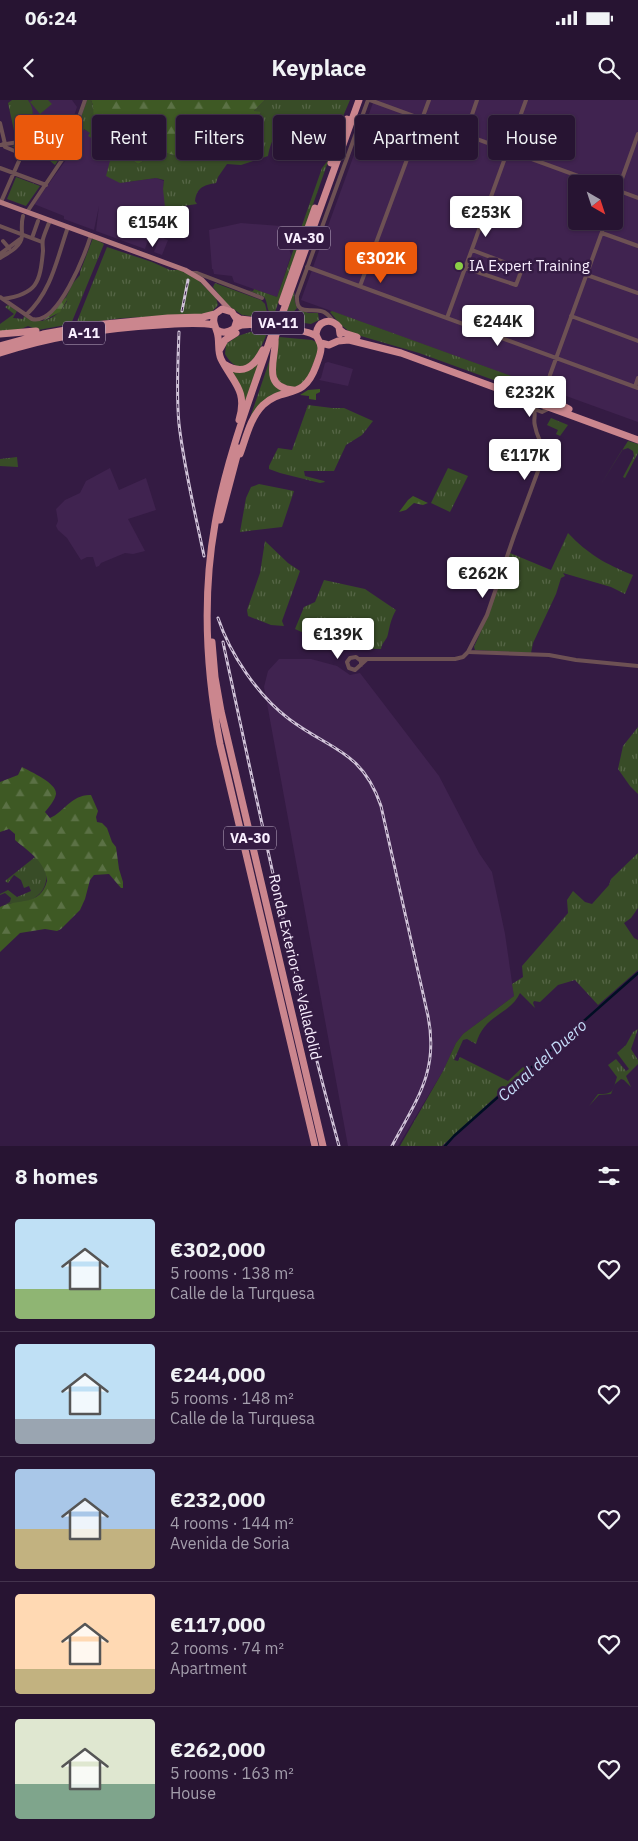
<!DOCTYPE html>
<html lang="en">
<head>
<meta charset="utf-8">
<style>
  :root { --surface:#271432; --page:#33213e; --text:#f1f3f6; --muted:#a49eac; --line:#43334d; --accent:#ea580c }
  body { margin:0; font-family:"IBM Plex Sans",sans-serif; background:var(--page); color:var(--text); height:100vh; display:flex; flex-direction:column; font-size:19px; white-space:nowrap }
  * { box-sizing:border-box; margin:0 }
  p { font-size:16px; color:var(--muted) }
  .icon { flex:none; width:28px; height:28px; fill:none; stroke:currentColor; stroke-width:2; stroke-linecap:round; stroke-linejoin:round }
  .map { position:relative; height:1046px; overflow:hidden }
  .panel { display:flex; flex-direction:column; background:var(--surface); flex:1 }
  .panel>* { flex:none }
  .guide { position:absolute; left:15px; top:15px; width:609px; height:45px; display:flex; gap:10px }
  .needle { width:32px; rotate:141deg }
  .controls { position:absolute; left:568px; top:75px; display:grid; gap:10px }
  .controls a { display:grid; place-items:center; width:55px; height:55px; border-radius:5px; background:var(--surface); box-shadow:0 1px 4px #0004,0 0 0 1px var(--line); font-size:25px }
  .price { position:absolute; translate:-50% -42px; padding:0 11px; border-radius:5px; background:#fff; color:#222; font-size:16px; line-height:32px; filter:drop-shadow(0 1px 2px #0008) }
  .price::after { content:''; position:absolute; left:50%; top:30px; width:15px; height:11px; margin-left:-8px; background:inherit; clip-path:polygon(0 0,100% 0,50% 100%) }
  .price.selected { background:var(--accent); color:#fff }
  ul { padding:0; list-style:none }
  li { display:flex; align-items:center; gap:15px; height:125px; padding:0 15px }
  li+li { border-top:1px solid var(--line) }
  li span { display:grid; place-items:center; flex:none; width:140px; height:100px; border-radius:5px; color:#555 }
  li>.icon { margin-inline-start:auto }
  span .icon { width:60px; height:60px; fill:#fffc; stroke-width:1 }
  li b { font-size:21px }
  h2 { display:flex; justify-content:space-between; align-items:center; height:60px; padding:0 15px; font-size:21px }
  .chip { padding:0 18px; border-radius:5px; background:var(--surface); box-shadow:0 1px 4px #0004,0 0 0 1px var(--line); font-size:18px; line-height:45px }
  .chip.selected { background:var(--accent); color:#fff }
  .status { display:flex; justify-content:space-between; align-items:center; height:35px; padding:0 25px; background:var(--surface); direction:ltr }
  .status svg { height:14px; fill:currentColor }
  header { display:flex; justify-content:space-between; align-items:center; height:65px; padding:0 15px; background:var(--surface); font-size:22px; font-weight:700 }
  .map>svg:first-child { display:block }
</style>
</head>
<body>
<div class="status"><b>06:24</b><svg viewBox="0 0 49 12"><path d="M0 12V9h3v3zM5 12V6h3v6zM10 12V3h3v9zM15 12V0h3v12zM26 1h20v11H26zM47 4h2v5h-2z"/></svg></div>
<header><svg class="icon" aria-label="back" viewBox="0 0 24 24"><path d="M15 5l-7 7 7 7"/></svg>Keyplace<svg class="icon" aria-label="search" viewBox="0 0 24 24"><circle cx="10" cy="10" r="6"/><path d="M15 15l6 6"/></svg></header>
<div class="map">
<svg width="638" height="1046" viewBox="0 0 638 1046">
  <defs>
    <pattern id="grass-tufts" width="24" height="20" patternUnits="userSpaceOnUse" patternTransform="scale(1.25)"><rect width="24" height="20" fill="#384c27"/><path d="M3 7l-1-3M5 7V3M7 7l1-3M15 17l-1-3M17 17v-4M19 17l1-3" fill="none" stroke="#566647"/></pattern>
    <pattern id="forest-firs" width="22" height="20" patternUnits="userSpaceOnUse" patternTransform="scale(1.25)"><rect width="22" height="20" fill="#3e5924"/><path d="M5 1l3.5 6h-7zM16 11l3.5 6h-7z" fill="#5b7145"/></pattern>
  </defs>
  <rect width="100%" height="100%" fill="#341b43"/>
  <path fill="#402350" fill-rule="evenodd" d="M28,0H72L77,7L69,31L30,37L33,13Z
    M374,0H638V322L301,200ZM576,84H614V121H576Z
    M83,29L91,33L96,40L95,42L104,49L111,56L120,83L156,78L164,81L163,89L169,108L184,106L185,115L177,117L178,134H167L163,131L152,134L149,137L145,149L96,131L99,106L94,130L64,119V116L34,104L74,49Z
    M241,123L281,126L284,131L291,155L277,197L234,182L232,176L214,174L213,169H212L209,130Z
    M160,137L168,140L162,155L154,152Z
    M328,262L353,269L348,286L319,280L321,278L325,263Z
    M110,368L119,390L146,378L156,410L128,419L145,451L133,454L125,453L101,463L99,466L96,467L93,457H87L81,460L67,438L58,430L56,426L58,421L56,409L65,400L80,393L86,381Z
    M279,559H311L337,566L350,575L360,573L439,676L479,753L492,772L505,834L514,896L463,934L456,943L443,971L398,1046H348L264,587L268,571Z"/>
  <path fill="url(#grass-tufts)" d="M12,0H28C37,12 31,24 30,37L16,40L8,3Z
    M87,0H91C99,20 92,26 116,37L114,48L138,64L142,62L146,57L165,53L174,55L202,54L211,47L221,46L238,38L243,31L260,14L261,12H253L265,0H350L326,56L321,58C317,51 300,22 295,19C278,29 272,36 268,56L241,65L227,64L218,77L216,83C204,85 197,87 195,101L197,104L169,108L165,107L163,89L164,80L156,78L120,83L106,76L111,57L102,54L104,49L95,42V40L88,36L90,33L84,29L74,49L67,57Z
    M67,36L68,38L63,53L55,65L49,60L11,46Z
    M329,59L274,215C265,212 269,203 264,197L248,190L253,191L254,189L277,197L322,68Z
    M16,77L40,86L26,106L7,99Z
    M93,138L104,144L71,224L38,230L28,226L19,230L0,233V224L14,214L5,207L8,205L17,211L13,218L23,219L24,216C41,228 59,217 67,201L66,197L73,183L80,175V172Z
    M107,147L152,162L170,170H180L196,178L216,198L218,205L210,214L123,218L76,224Z
    M215,183L261,200L265,204L267,212L273,217V219L242,215L226,204L213,187Z
    M294,191L295,202L297,208L290,216L285,217Z
    M300,209L308,213H318L319,220L311,224L284,220L285,218L293,216Z
    M332,211L539,286L543,282C539,290 532,292 524,291L419,253L354,234C344,229 337,221 330,212Z
    M250,232L267,233C260,252 243,285 225,254L226,244L238,236Z
    M279,237L312,240L318,243V252L306,282L293,288L278,282L273,266Z
    M263,252L244,305L229,269L240,272Z
    M271,256V262L283,293L250,318Z
    M308,305L332,308H344L373,321L362,335L346,345L334,371H304L305,376L324,381L325,382L320,383L280,373L269,369V366L278,348L292,350Z
    M551,318L568,325L560,336L556,334L558,330L547,325Z
    M628,341L638,344V353L625,378L623,377L634,356L633,351L628,348L622,350L601,384Z
    M17,357L18,367L0,366V359Z
    M448,368L468,376L450,412L431,403Z
    M259,384L294,391L282,427L240,432L246,398L251,387Z
    M568,433C588,454 605,464 633,475L625,494L611,487L563,473L565,476L561,478L556,494L533,543L531,553L475,550L474,547L488,515L510,453L551,470Z
    M265,441L288,463L300,471L282,521L284,526L271,525L248,516L247,510L260,473Z
    M324,480L365,489L396,510C391,519 390,525 388,534C387,540 382,542 381,549L345,548L324,545L326,543C317,538 305,534 295,529L304,507L315,502Z
    M638,627V694L630,686L618,669L623,646Z
    M638,753V808L631,818L624,823L634,838L638,840V870L598,905L575,880L558,885L540,902L534,901L533,903L535,908L520,893C509,916 484,914 476,944L467,939L463,940L454,960L458,961L460,957L508,981L523,967L527,968L442,1046H400L443,971L456,943L463,934L514,896L512,884L523,877L522,866L568,813L567,800L573,791L585,802L592,804L609,785L611,779Z
    M35,757C54,771 48,796 25,802C19,804 12,803 6,804L10,802L11,798L5,793L0,795V794L8,790L17,797L31,791L29,786L24,788L21,780L14,775L8,783L5,781Z
    M638,929L631,949L638,960V964L626,976L631,987L624,980L621,979L615,984L611,994L599,995L589,1006L598,994C614,994 612,992 617,977L608,965L616,959L626,971L629,969L617,953L626,945L633,932Z"/>
  <path fill="url(#forest-firs)" d="M91,0H265L254,11L261,12L260,14C249,25 229,52 211,47L199,57H194L192,54L174,55L165,53L146,57L142,62L138,64L114,48L116,37C108,33 95,26 94,17C93,11 94,6 91,0Z
    M66,197L67,200L60,212L43,221Z
    M320,289V292L316,294V300L309,299V296L300,295L308,290Z
    M413,396L428,403L423,405L414,403L406,410L399,412L408,400Z
    M22,667C31,672 57,683 56,694C55,700 49,707 45,712L50,718C64,712 72,694 91,695L98,711L96,717L97,722L102,723L107,728L112,742L116,747L119,769L123,782V788H121L109,774L94,775L90,780L85,799L80,810L61,829L57,831L45,829L20,833L0,852V807C18,798 40,807 47,781C46,762 29,752 15,740V734L9,729L0,732V682L18,675Z"/>
  <path fill="#384c27" d="M33,0H48L52,4L40,14L30,2Z"/>
  <g fill="none" stroke-linecap="round" stroke-linejoin="round">
    <path stroke="#000e23" stroke-width="2.5" d="M445,1046L454,1036L638,873"/>
    <path stroke="#6d5154" stroke-width="4" d="M370,0L600,84
      M0,23L5,44
      M465,35L477,0
      M0,45L73,33
      M0,68L46,85
      M614,89L638,98
      M614,101L638,34
      M1,102L22,54L5,47L3,44
      M27,112L66,54L85,0
      M0,126L42,142
      M602,133L638,146
      M32,138L38,121
      M3,141L9,148
      M0,154L20,139
      M0,158C8,153 21,147 22,136C22,128 21,123 23,116
      M307,167L638,288
      M465,168L516,185L522,169L472,150
      M191,173H197L262,198
      M587,175L638,193
      M360,186L429,0
      M0,197L32,219C58,226 85,154 91,135
      M3,199C37,194 40,183 43,151C43,147 42,143 43,139C45,132 48,126 50,120
      M26,215C52,191 57,158 68,127
      M571,216L638,241
      M447,218L526,0
      M334,222C330,217 327,212 321,211C309,208 296,216 297,196L368,0
      M635,287L638,278
      M538,291L547,293L550,299L548,309L542,312L534,309C524,296 541,292 547,281
      M549,296L547,288L550,275L606,121
      M469,552L549,555L576,560L638,566
      M359,559H455L463,557L468,552L487,515L514,436L541,363C546,343 538,343 535,326C533,320 536,316 534,309
      M361,565V561L356,557L350,558L347,562L349,568L355,570L367,559"/>
    <path stroke="#b1777e" stroke-width="5" d="M0,102L185,170L202,180L230,210"/>
    <path stroke="#cb868e" stroke-width="7" d="M331,63L347,19
      M282,202L315,108
      M283,212L359,0
      M235,216L240,219L258,221
      M234,229L237,220L232,212L222,209L215,214C212,222 215,225 217,232C220,241 217,251 221,259C233,283 248,290 239,320
      M217,230C227,236 232,228 242,225C255,223 306,229 316,236
      M340,230L344,233L357,237
      M0,234L36,231
      M271,237C250,298 226,360 215,424C202,497 206,571 220,644L315,1046
      M275,238C277,257 260,287 293,290
      M321,243L329,245L338,241L349,240L401,253L638,340
      M0,246L43,234L94,225L168,218L203,217L215,214
      M220,249L225,240L236,233
      M0,253C52,236 106,228 160,225C177,224 197,222 214,225
      M224,264C243,276 254,267 263,250
      M526,294L536,292
      M550,299L569,309
      M240,354C246,338 250,318 263,305C284,285 303,302 316,266C318,260 321,254 321,248C321,242 317,239 316,234C318,221 330,217 339,227L340,234
      M220,420L239,348
      M212,542L215,577L221,611L323,1046"/>
    <defs>
      <path id="rail" d="M182,211L188,180
        M179,232C178,262 176,293 179,324C184,368 195,412 204,456
        M218,518C230,554 258,596 289,619C330,650 362,650 381,706L428,916C439,971 417,999 392,1046
        M223,542C259,711 294,879 339,1046"/>
    </defs>
    <use href="#rail" stroke="#d0c3d8" stroke-width="3"/>
    <use href="#rail" stroke="#341b43" stroke-width="1" stroke-dasharray="4" stroke-linecap="butt"/>
    <path stroke="#cb868e" stroke-width="7" d="M275,238L283,212"/>
  </g>
  <circle fill="#8bce46" stroke="#341b43" stroke-width="2" cx="459" cy="166" r="5"/>
  <g text-anchor="middle" stroke-width="5" stroke-linejoin="round" paint-order="stroke">
    <g fill="#341b43" stroke="#beafc7" stroke-width="1">
      <rect x="278" y="126.5" width="52" height="23" rx="4"/>
      <rect x="252" y="211.5" width="52" height="23" rx="4"/>
      <rect x="63" y="221.5" width="42" height="23" rx="4"/>
      <rect x="224" y="726.5" width="52" height="23" rx="4"/>
    </g>
    <g font-size="14" font-weight="bold" fill="#f9efff">
      <text x="304" y="143">VA-30</text>
      <text x="278" y="228">VA-11</text>
      <text x="84" y="238">A-11</text>
      <text x="250" y="743">VA-30</text>
    </g>
    <g font-size="15" fill="#f9efff" stroke="#341b43" text-anchor="start">
      <text x="469" y="171">IA Expert Training</text>
    </g>
    <g font-size="15" fill="#f9efff" stroke="#341b43">
      <text transform="translate(295 867) rotate(77)" y="5">Ronda Exterior de Valladolid</text>
    </g>
    <g font-size="16" font-style="italic" fill="#c6defa" stroke="#341b43">
      <text transform="translate(542 960) rotate(-42)" y="6">Canal del Duero</text>
    </g>
  </g>
</svg>
<div class="controls">
<a><svg class="needle" viewBox="-14 -14 28 28"><path d="M0-13l5 13h-10z" fill="#e53935"/><path d="M0 13l5-13h-10z" fill="#a49eac"/></svg></a>
</div>
<b class="price" style="left:486px;top:138px">€253K</b>
<b class="price" style="left:153px;top:148px">€154K</b>
<b class="price selected" style="left:381px;top:184px">€302K</b>
<b class="price" style="left:498px;top:247px">€244K</b>
<b class="price" style="left:530px;top:318px">€232K</b>
<b class="price" style="left:525px;top:381px">€117K</b>
<b class="price" style="left:483px;top:499px">€262K</b>
<b class="price" style="left:338px;top:560px">€139K</b>
<div class="guide">
<a class="chip selected">Buy</a>
<a class="chip">Rent</a>
<a class="chip">Filters</a>
<a class="chip">New</a>
<a class="chip">Apartment</a>
<a class="chip">House</a>
</div>
</div>
<section class="panel">
<h2>8 homes<svg class="icon" aria-label="filters" viewBox="0 0 24 24"><path d="M4 7h16M4 17h16"/><circle cx="9" cy="7" r="2"/><circle cx="15" cy="17" r="2"/></svg></h2>
<ul>
<li><span style="background:linear-gradient(#bfe0f5 70%,#8fb573 0)"><svg class="icon" aria-label="home" viewBox="0 0 24 24"><path d="M3 11l9-7 9 7M6 9v11h12V9"/></svg></span><div><b>€302,000</b><p>5 rooms · 138 m²</p><p>Calle de la Turquesa</p></div><svg class="icon" aria-label="heart" viewBox="0 0 24 24"><path d="M12 20l-8-8c-3-5 5-10 8-4 3-6 11-1 8 4z"/></svg></li>
<li><span style="background:linear-gradient(#bfe0f5 75%,#9aa5b1 0)"><svg class="icon" aria-label="home" viewBox="0 0 24 24"><path d="M3 11l9-7 9 7M6 9v11h12V9"/></svg></span><div><b>€244,000</b><p>5 rooms · 148 m²</p><p>Calle de la Turquesa</p></div><svg class="icon" aria-label="heart" viewBox="0 0 24 24"><path d="M12 20l-8-8c-3-5 5-10 8-4 3-6 11-1 8 4z"/></svg></li>
<li><span style="background:linear-gradient(#a9c7e8 60%,#c2b280 0)"><svg class="icon" aria-label="home" viewBox="0 0 24 24"><path d="M3 11l9-7 9 7M6 9v11h12V9"/></svg></span><div><b>€232,000</b><p>4 rooms · 144 m²</p><p>Avenida de Soria</p></div><svg class="icon" aria-label="heart" viewBox="0 0 24 24"><path d="M12 20l-8-8c-3-5 5-10 8-4 3-6 11-1 8 4z"/></svg></li>
<li><span style="background:linear-gradient(#ffd9b3 75%,#c2b280 0)"><svg class="icon" aria-label="home" viewBox="0 0 24 24"><path d="M3 11l9-7 9 7M6 9v11h12V9"/></svg></span><div><b>€117,000</b><p>2 rooms · 74 m²</p><p>Apartment</p></div><svg class="icon" aria-label="heart" viewBox="0 0 24 24"><path d="M12 20l-8-8c-3-5 5-10 8-4 3-6 11-1 8 4z"/></svg></li>
<li><span style="background:linear-gradient(#dfe7d0 65%,#7fa58c 0)"><svg class="icon" aria-label="home" viewBox="0 0 24 24"><path d="M3 11l9-7 9 7M6 9v11h12V9"/></svg></span><div><b>€262,000</b><p>5 rooms · 163 m²</p><p>House</p></div><svg class="icon" aria-label="heart" viewBox="0 0 24 24"><path d="M12 20l-8-8c-3-5 5-10 8-4 3-6 11-1 8 4z"/></svg></li>
</ul>
</section>
</body>
</html>
